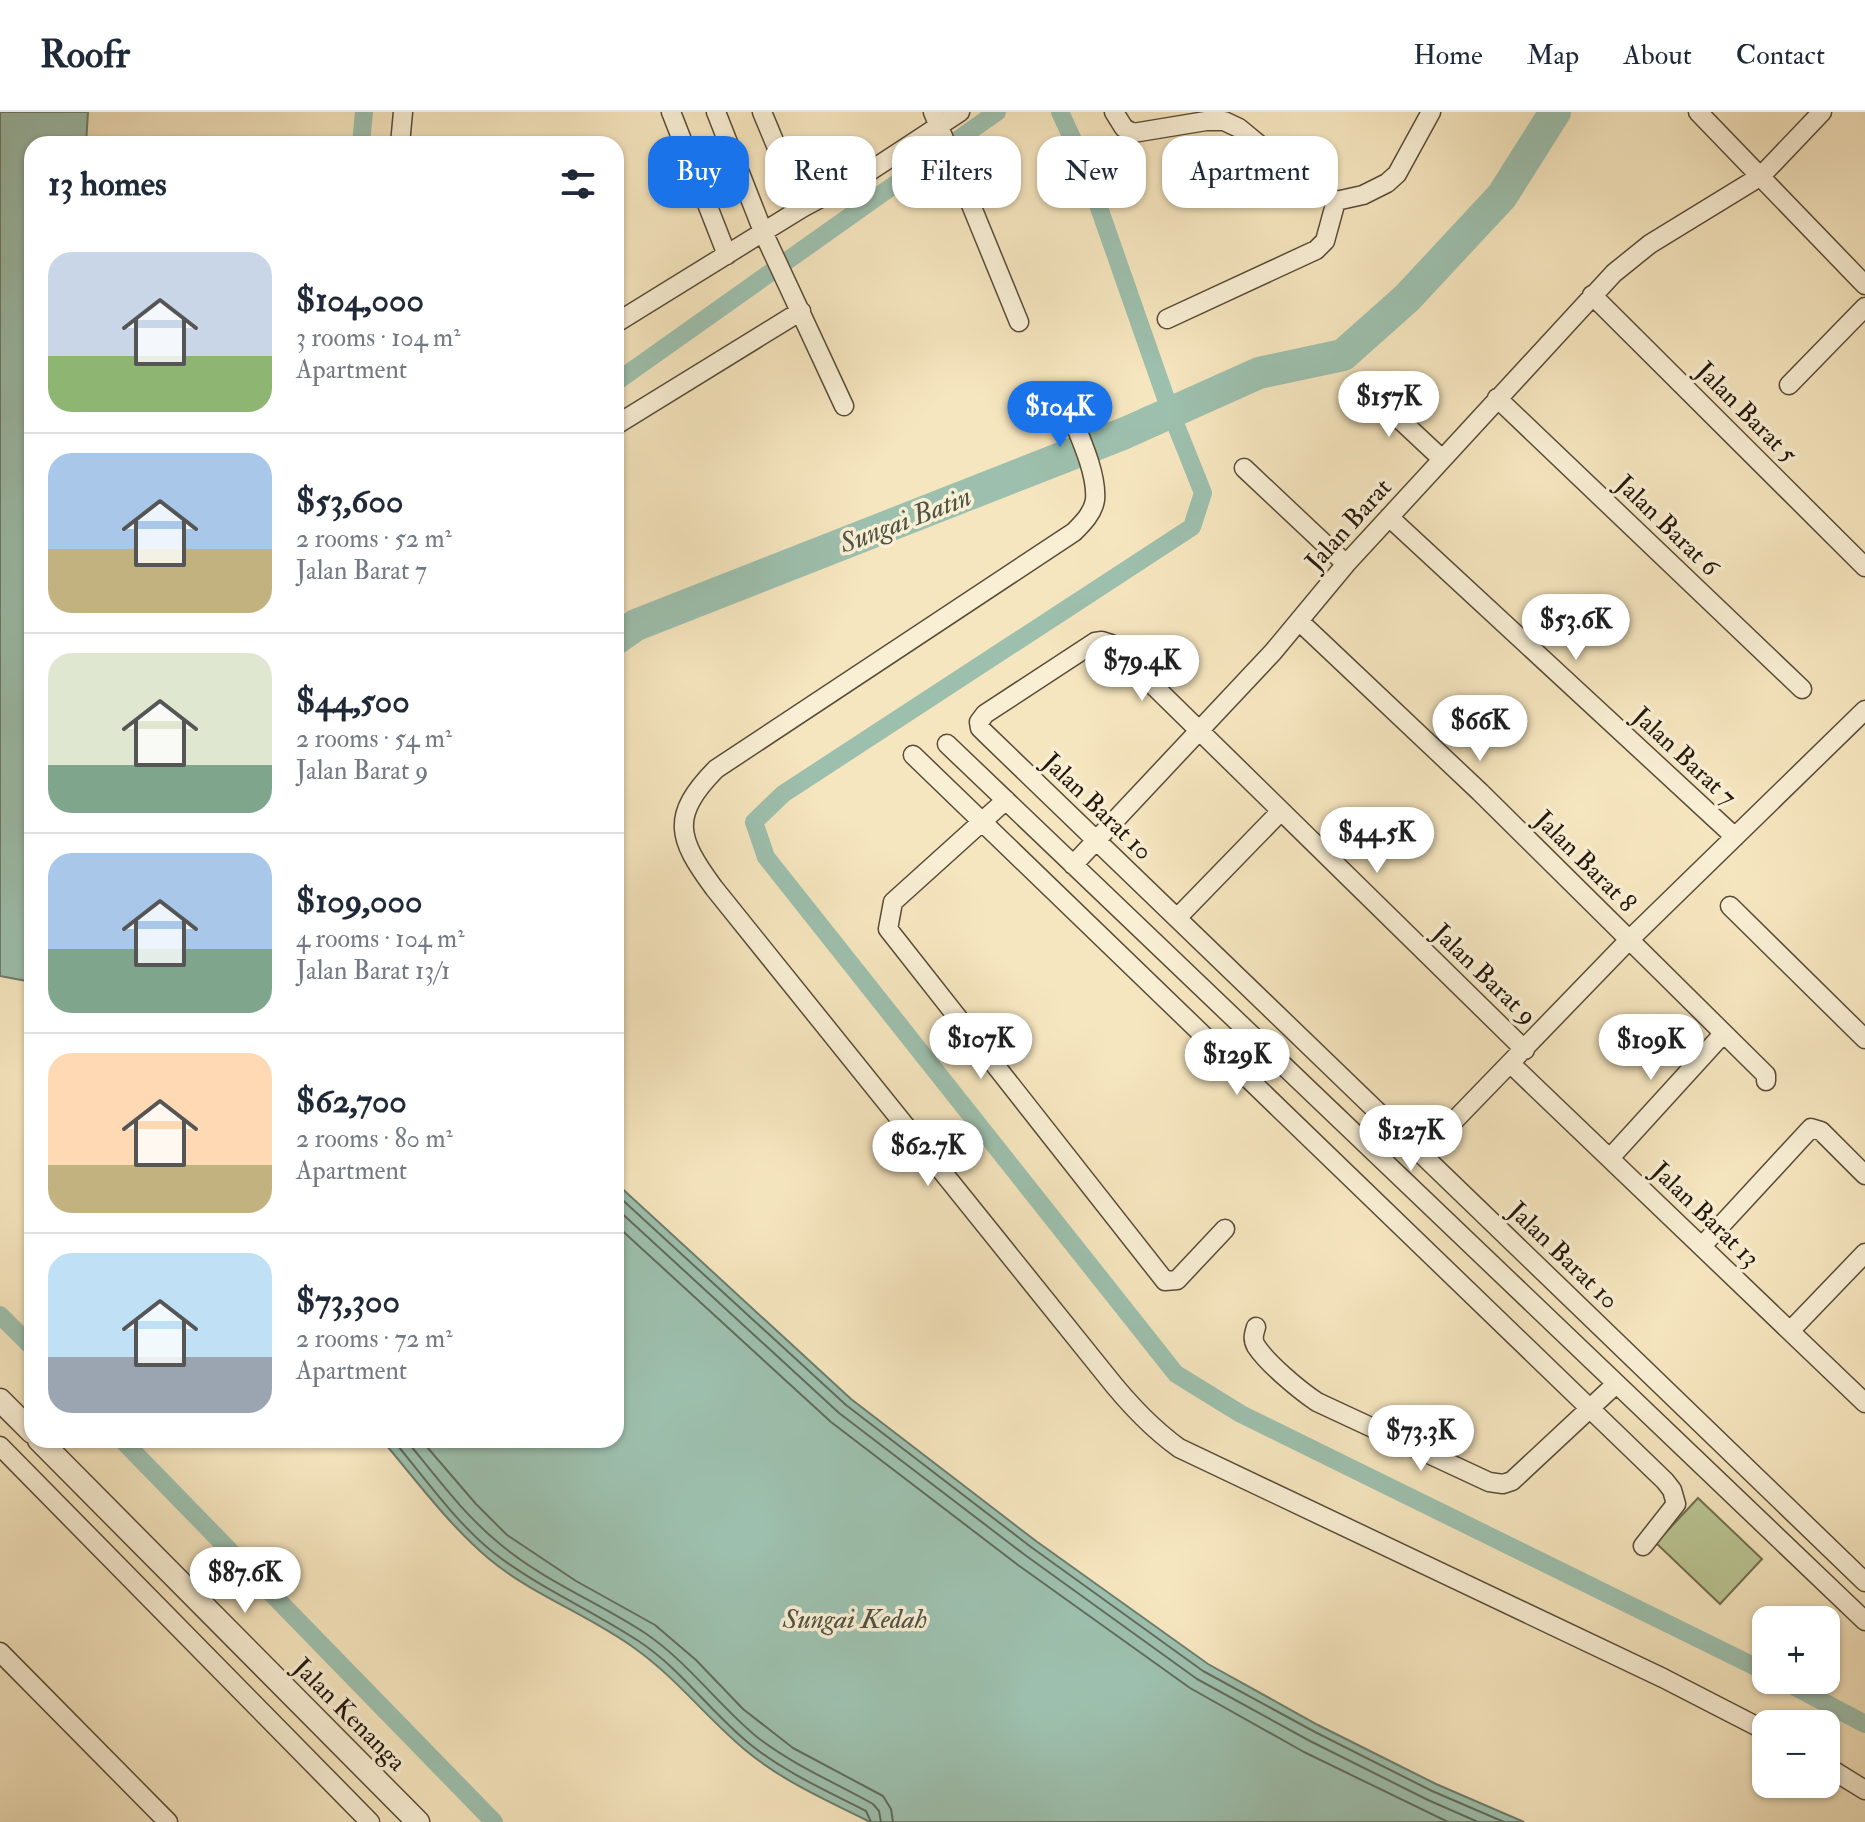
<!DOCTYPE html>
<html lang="en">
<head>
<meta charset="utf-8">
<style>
  :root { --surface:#fff; --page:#f6f6f7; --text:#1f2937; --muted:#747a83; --line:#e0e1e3; --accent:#1a73e8 }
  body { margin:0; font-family:"IM FELL Double Pica",serif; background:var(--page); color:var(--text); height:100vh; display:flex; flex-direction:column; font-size:30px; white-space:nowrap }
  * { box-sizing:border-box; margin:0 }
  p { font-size:26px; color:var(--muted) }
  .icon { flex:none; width:44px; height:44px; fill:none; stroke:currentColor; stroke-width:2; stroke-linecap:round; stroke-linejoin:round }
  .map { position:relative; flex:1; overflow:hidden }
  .drawer { position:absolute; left:24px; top:24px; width:600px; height:1312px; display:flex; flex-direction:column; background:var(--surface); border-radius:24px; box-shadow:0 2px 6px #0004 }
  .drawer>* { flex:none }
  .guide { position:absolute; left:648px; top:24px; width:760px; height:72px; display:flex; gap:16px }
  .fabs { position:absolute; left:1752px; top:1494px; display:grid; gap:16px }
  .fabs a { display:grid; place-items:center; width:88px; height:88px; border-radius:16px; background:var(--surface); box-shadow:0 2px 6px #0004; font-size:40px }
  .price { position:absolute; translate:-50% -68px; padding:0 18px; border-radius:28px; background:#fff; color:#222; font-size:26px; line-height:52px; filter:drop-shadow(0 2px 4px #0008) }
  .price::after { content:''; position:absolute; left:50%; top:48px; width:24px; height:18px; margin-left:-12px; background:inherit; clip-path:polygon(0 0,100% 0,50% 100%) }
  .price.current { background:var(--accent); color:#fff }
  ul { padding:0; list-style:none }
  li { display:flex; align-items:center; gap:24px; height:200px; padding:0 24px }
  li+li { border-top:2px solid var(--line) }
  li span { display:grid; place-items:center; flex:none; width:224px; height:160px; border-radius:24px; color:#555 }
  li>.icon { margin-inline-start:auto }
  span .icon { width:96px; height:96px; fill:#fffc; stroke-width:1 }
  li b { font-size:34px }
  h2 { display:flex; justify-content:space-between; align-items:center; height:96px; padding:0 24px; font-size:34px }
  .chip { padding:0 28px; border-radius:24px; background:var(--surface); box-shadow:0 2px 6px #0004; font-size:28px; line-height:72px }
  .chip.current { background:var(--accent); color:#fff }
  header { display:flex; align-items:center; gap:48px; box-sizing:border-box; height:112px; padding:0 40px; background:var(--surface); border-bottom:2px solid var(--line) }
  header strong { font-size:38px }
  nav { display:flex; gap:44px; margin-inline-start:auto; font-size:28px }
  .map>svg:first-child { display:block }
</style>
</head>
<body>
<header>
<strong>Roofr</strong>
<nav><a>Home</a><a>Map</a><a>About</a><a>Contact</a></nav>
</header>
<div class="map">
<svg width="1865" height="1710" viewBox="0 0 1865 1710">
  <rect width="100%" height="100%" fill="#f6e6bf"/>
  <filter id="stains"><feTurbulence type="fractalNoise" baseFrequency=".0025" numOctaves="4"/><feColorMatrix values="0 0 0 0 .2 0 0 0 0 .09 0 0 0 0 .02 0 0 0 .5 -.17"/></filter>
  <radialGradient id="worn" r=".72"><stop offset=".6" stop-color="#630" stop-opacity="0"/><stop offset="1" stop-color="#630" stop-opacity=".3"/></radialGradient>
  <path fill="#bac694" stroke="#706f50" stroke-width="2" d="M1698,1386L1762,1447L1720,1492L1656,1431Z"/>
  <path fill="#9dc0ae" stroke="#6d7d6d" stroke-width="2" d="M0,0H88L86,32H32V870L0,864Z
    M616,1071L851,1287L1036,1429L1208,1552L1318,1613L1436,1672L1524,1710H870C826,1688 782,1669 744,1637C707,1606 677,1567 637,1538C590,1503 533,1484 488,1446C448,1412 416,1368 382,1328H616Z"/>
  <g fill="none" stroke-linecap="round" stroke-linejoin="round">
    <path stroke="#616c5c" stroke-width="2" d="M616,1082L846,1293L1031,1435L1203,1559L1315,1620L1432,1679L1504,1710
      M616,1096L839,1301L1025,1443L1197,1567L1310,1629L1428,1688L1478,1710
      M616,1113L831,1310L1018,1453L1190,1576L1304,1640L1448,1710
      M393,1328C425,1366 455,1410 494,1441C539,1476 592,1498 640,1530C682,1558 711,1601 751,1633C786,1661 827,1679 866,1699L871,1710
      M406,1328C435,1363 464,1403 500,1432C544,1469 598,1490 645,1521C688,1550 718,1593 757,1625C793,1653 834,1670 873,1692L879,1699L881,1710
      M421,1328L476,1392L507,1423L576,1469L655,1513L696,1548L743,1597L793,1636L883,1684L891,1697L893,1710"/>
    <path stroke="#9dc0ae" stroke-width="18" d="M1060,0L1083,50L1171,301L1203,381L1192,415L783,682L754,710L766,745L1176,1262L1241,1302L1766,1560
      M361,32L364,0
      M616,270L997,0
      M0,1203L32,1235
      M122,1328L494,1710
      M1782,1568L1865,1612"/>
    <path stroke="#9dc0ae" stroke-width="32" d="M616,527L636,513L1125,321L1259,261L1343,243L1407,186L1502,84L1555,0"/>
    <defs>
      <path id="minor" d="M671,0L727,143
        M716,0L764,122L844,294
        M933,0L1019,210
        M1114,0L1124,16L1133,21L1206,9H1224L1239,16L1313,77L1336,89L1363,83L1387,71L1397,62L1431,0
        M1698,0L1865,173
        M400,32L403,0
        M802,96L867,61L960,0
        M1592,183L1865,455
        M1167,207L1316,138L1325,129L1336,89
        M616,211L802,96L762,0
        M1789,273L1865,195
        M1365,275L1442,347
        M1063,283C1073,311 1098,358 1095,388C1093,401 1083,411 1074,420L716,657C670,704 677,726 714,776L1105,1262C1127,1290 1150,1315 1179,1336L1663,1566L1766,1619
        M1497,286L1802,577
        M616,313L801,199
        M1244,356L1346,452
        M1389,405L1735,725
        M1299,509L1480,680L1766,963V969
        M947,632L1865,1509
        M913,643L1665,1369L1672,1378L1676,1392L1643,1434
        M1006,688L893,790L888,817L1165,1169L1177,1168L1225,1117
        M1073,753L1273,540L1346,452L1614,161L1650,132L1761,64L1822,0
        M1730,794L1865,927
        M1177,806L1281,699
        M1525,938L1111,532L1102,529L1095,530L985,602L979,610L980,616L985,621L1865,1470
        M1511,952L1865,1291
        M1422,1042L1629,828L1865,598
        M1610,1046L1723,922
        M1702,1134L1811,1016L1821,1019L1865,1063
        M1256,1215C1254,1222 1252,1227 1256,1234C1267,1251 1299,1278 1317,1290L1489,1370L1503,1372L1512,1369L1616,1272
        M1791,1218L1865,1141
        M0,1334L370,1710
        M0,1540L168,1710
        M1826,1654L1865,1678"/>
      <path id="tertiary" d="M0,1288L32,1320
        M39,1328L418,1710"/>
    </defs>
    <use href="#minor" stroke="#594c38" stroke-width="21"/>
    <use href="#tertiary" stroke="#594c38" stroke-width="25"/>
    <use href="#minor" stroke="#f9efd5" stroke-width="18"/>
    <use href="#tertiary" stroke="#f9efd5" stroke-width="22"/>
  </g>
  <g text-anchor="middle" stroke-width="7" stroke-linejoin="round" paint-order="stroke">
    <g font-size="26" fill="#25180b" stroke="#f9efd5">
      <text transform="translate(1747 300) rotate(45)" y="9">Jalan Barat 5</text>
      <text transform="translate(1348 412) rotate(-48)" y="9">Jalan Barat</text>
      <text transform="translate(1668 413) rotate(44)" y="9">Jalan Barat 6</text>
      <text transform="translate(1685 644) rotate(43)" y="9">Jalan Barat 7</text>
      <text transform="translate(1098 694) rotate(44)" y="9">Jalan Barat 10</text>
      <text transform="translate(1586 749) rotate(45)" y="9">Jalan Barat 8</text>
      <text transform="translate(1485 862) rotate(44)" y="9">Jalan Barat 9</text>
      <text transform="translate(1706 1102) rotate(44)" y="9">Jalan Barat 13</text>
      <text transform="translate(1564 1143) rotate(44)" y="9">Jalan Barat 10</text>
      <text transform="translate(350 1602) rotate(45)" y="9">Jalan Kenanga</text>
    </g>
    <g font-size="28" font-style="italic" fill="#4f5344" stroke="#f9efd5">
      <text transform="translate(905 407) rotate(-21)" y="10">Sungai Batin</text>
      <text x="855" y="1516">Sungai Kedah</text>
    </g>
  </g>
  <rect width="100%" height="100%" filter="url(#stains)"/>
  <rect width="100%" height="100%" fill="url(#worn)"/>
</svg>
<div class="fabs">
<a>+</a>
<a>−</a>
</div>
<b class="price" style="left:1389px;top:327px">$157K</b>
<b class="price current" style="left:1060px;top:337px">$104K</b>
<b class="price" style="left:1576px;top:550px">$53.6K</b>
<b class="price" style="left:1142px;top:591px">$79.4K</b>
<b class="price" style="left:1480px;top:651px">$66K</b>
<b class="price" style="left:1377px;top:763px">$44.5K</b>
<b class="price" style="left:981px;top:969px">$107K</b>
<b class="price" style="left:1651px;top:970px">$109K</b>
<b class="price" style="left:1237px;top:985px">$129K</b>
<b class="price" style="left:1411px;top:1061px">$127K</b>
<b class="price" style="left:928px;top:1076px">$62.7K</b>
<b class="price" style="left:1421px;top:1361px">$73.3K</b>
<b class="price" style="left:245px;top:1503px">$87.6K</b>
<div class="guide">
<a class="chip current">Buy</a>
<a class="chip">Rent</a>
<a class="chip">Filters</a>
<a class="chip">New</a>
<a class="chip">Apartment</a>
</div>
<section class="drawer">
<h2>13 homes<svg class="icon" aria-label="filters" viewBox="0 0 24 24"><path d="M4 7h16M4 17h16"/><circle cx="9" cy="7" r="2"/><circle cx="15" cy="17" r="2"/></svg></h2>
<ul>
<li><span style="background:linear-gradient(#c9d6e8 65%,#8fb573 0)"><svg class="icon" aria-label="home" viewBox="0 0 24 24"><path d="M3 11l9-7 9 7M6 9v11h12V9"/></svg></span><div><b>$104,000</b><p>3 rooms · 104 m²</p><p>Apartment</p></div></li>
<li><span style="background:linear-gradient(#a9c7e8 60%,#c2b280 0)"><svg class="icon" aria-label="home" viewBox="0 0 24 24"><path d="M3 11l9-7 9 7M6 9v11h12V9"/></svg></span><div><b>$53,600</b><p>2 rooms · 52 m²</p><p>Jalan Barat 7</p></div></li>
<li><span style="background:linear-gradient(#dfe7d0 70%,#7fa58c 0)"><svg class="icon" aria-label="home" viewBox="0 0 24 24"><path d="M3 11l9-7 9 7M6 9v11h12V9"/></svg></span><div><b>$44,500</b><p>2 rooms · 54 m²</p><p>Jalan Barat 9</p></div></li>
<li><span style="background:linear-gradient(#a9c7e8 60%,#7fa58c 0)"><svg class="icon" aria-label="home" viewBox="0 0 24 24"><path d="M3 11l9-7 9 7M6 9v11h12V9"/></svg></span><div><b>$109,000</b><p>4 rooms · 104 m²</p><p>Jalan Barat 13/1</p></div></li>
<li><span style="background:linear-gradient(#ffd9b3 70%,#c2b280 0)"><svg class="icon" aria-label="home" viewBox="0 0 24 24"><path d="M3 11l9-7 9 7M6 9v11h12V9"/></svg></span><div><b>$62,700</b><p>2 rooms · 80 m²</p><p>Apartment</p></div></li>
<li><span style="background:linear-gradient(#bfe0f5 65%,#9aa5b1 0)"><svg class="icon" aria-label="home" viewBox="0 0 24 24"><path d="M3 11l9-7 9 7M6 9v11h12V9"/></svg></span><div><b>$73,300</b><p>2 rooms · 72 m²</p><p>Apartment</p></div></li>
</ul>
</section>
</div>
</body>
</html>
